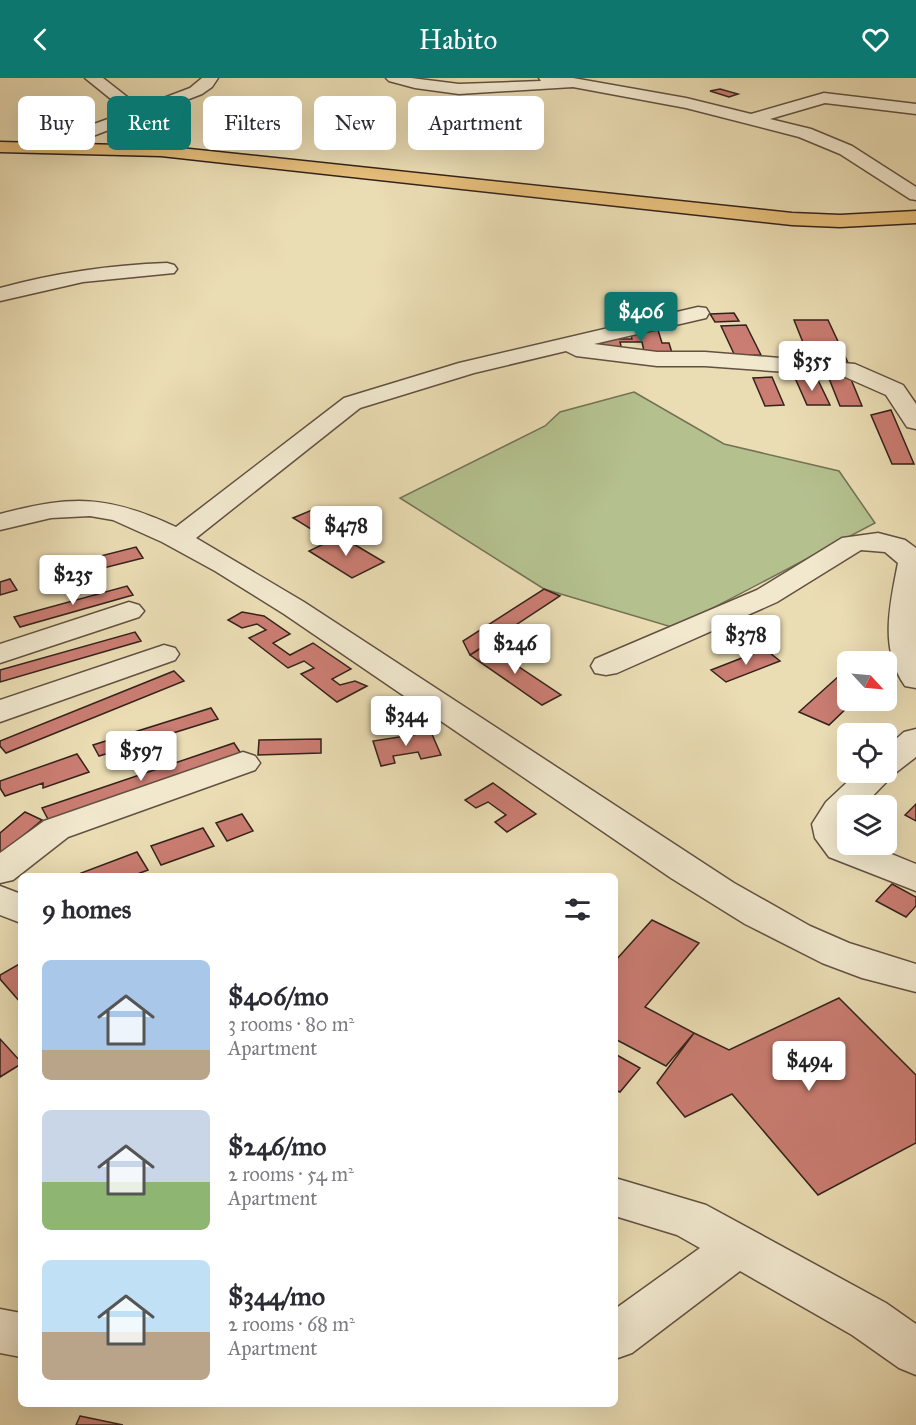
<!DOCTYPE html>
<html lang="en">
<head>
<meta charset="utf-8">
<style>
  :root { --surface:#fff; --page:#f2f2f3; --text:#2b2b33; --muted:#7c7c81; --accent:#0f766e }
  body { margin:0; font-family:"IM FELL Great Primer",serif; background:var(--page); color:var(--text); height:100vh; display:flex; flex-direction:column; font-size:22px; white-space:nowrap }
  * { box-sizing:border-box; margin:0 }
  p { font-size:20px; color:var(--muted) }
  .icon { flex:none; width:33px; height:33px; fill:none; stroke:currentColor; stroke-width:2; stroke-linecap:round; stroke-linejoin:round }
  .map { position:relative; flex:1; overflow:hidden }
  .details { position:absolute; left:18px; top:795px; width:600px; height:534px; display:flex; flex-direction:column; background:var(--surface); border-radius:9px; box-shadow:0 6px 24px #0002 }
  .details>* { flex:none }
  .top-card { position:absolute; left:18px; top:18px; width:600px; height:54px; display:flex; gap:12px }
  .needle { width:39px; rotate:116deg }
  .fabs { position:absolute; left:837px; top:573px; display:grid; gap:12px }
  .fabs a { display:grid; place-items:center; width:60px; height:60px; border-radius:9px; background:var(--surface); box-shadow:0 6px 24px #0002; font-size:30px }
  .price { position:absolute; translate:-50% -51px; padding:0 14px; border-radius:6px; background:#fff; color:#222; font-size:20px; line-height:39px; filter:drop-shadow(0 2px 3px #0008) }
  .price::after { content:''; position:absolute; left:50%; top:36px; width:18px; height:14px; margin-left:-9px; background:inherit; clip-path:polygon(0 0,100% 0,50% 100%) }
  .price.selected { background:var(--accent); color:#fff }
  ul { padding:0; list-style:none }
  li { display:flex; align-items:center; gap:18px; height:150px; padding:0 24px }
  li span { display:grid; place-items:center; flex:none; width:168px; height:120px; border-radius:9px; color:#555 }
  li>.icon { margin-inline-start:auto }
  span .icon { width:72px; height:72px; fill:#fffc; stroke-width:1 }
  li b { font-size:26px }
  h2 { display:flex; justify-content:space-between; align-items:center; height:72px; padding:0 24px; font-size:26px }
  .pill { padding:0 21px; border-radius:9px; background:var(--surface); box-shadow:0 6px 24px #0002; font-size:21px; line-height:54px }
  .pill.selected { background:var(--accent); color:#fff }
  header { display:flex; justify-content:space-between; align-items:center; height:78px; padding:0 24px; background:var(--accent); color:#fff; font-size:27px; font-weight:600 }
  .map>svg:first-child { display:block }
</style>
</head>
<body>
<header><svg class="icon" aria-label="back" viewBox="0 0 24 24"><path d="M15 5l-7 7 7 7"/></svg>Habito<svg class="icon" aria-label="heart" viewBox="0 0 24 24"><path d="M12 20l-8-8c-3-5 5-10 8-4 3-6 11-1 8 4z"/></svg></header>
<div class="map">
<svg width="916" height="1347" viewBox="0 0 916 1347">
  <rect width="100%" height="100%" fill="#eadcb3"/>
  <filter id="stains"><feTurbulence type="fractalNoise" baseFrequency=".00333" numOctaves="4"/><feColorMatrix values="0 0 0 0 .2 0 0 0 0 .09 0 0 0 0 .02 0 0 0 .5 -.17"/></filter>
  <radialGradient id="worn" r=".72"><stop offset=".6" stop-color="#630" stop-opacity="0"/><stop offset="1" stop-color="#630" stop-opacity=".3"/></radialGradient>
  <path fill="#b4c18f" stroke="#747255" stroke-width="1.5" d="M634,314L724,366L839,393L875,445L675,550L544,511L400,420L545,348L560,334Z"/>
  <path fill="#ca7d72" stroke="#35231b" stroke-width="1.5" d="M720,11L738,16L729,19L710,13Z
    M734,235L739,243L715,244L710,236Z
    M794,242H828L849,287H812Z
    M746,247L761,277L735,278L721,248Z
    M658,252L662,265H669L673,278H645L642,264H620L622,272L603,273L600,261H632L630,253Z
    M826,293L848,294L862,328H840Z
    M772,299L784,327L765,328L753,300Z
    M795,300H817L830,327H807Z
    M891,332L914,386H892L871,337Z
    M312,432L345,453L327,461L293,440Z
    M340,458L384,484L352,500L309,473Z
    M136,469L143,480L84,495L77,484Z
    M10,501L17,512L0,517V504Z
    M127,508L133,517L20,549L14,539Z
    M544,511L560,518L470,577L463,563Z
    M242,534L264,538L290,556L273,565L290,577L313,565L351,591L332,601L340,607L355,603L367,608L337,624L301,596L314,590L304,583L288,590L249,560L266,552L257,546L242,550L228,542Z
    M135,554L141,563L0,604V592Z
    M486,567L561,617L542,627L470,577Z
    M765,571L780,583L726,604L711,592Z
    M174,593L184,603L6,675L0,668V663Z
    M840,597L848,600V622H855L829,647L799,634Z
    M211,630L218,641L99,678L93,667Z
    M431,654L441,677L421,681L418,674L393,678L395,685L381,688L373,663Z
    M321,661V675L258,677L259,662Z
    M234,665L242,677L49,743L42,730Z
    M77,676L89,694L43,710V705L5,718L0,710V703Z
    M493,705L536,736L507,754L495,744L506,737L488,724L476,730L465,722Z
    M916,726V743L905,737Z
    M25,734L42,742L0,777V755Z
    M242,736L253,753L227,763L216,745Z
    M203,750L214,768L161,787L151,768Z
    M137,774L148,792L132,798H83L81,795Z
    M892,806L916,819V828L906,839L876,823Z
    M652,842L699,865L645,929L694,955L666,988L615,961V883Z
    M21,885V925L0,901V897Z
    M839,920L916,997V1065L818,1117L732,1016L685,1039L657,1005L694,955L729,972Z
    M0,961L21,984V986L0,999Z
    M615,976L640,990L620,1014L615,1012Z
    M80,1338L123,1347H76Z"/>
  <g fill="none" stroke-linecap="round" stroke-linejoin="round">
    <defs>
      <path id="minor" d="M85,0H103L140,29L190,10L202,0H218L212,9L202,16L54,73H42L39,69L42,65L127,34Z
        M386,0H411L459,6L541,3L539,0H573L686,20L751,36L824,15L916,26V36L825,25L770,41L811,51L852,68L916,109V122L910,121L840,76L799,59L686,30L573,9L459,16L415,10L389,3Z
        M167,185L174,187L177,191L174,195L83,204L0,223V210C55,195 110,187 167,185Z
        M698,229L706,230L709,235L706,240L594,266L657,274H705L855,286L903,307L916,326V351L907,349L886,317L843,298L705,288H657L576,278L566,273L474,295L360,330L196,460L304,524L734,805L810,848L849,865L916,886V914L862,900L822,885L745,846L671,800L284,536L215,493L162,464L113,442L90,438L51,440L0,452V436C73,417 107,417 176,449L344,320L459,285Z
        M878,455L905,462L916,470V610L905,608C879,571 890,526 898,485L885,474L861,472L777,524L617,595L606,597L595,595L591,588L595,581L757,512L842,460Z
        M129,524L139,527L144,533L139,539L0,585V566Z
        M164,567L175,570L179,576L175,582L0,644V622Z
        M916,651V679L894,696L863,728H848V766H867L916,786V813L829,779L815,760L812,746L826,724L858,694H886V670L904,654Z
        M243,674L255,678L260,685L255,692L68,759L13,802L0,805V775L44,743Z
        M0,808L21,816V845L0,837Z
        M615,1100L706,1127L886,1225L916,1246V1297L899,1290L852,1257L740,1193L632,1275L615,1281V1231L700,1170L677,1157L615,1138Z
        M0,1231L21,1235V1279L0,1275Z"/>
      <path id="major" d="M0,64L161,68L792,135L840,137L916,133V145L840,149L792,147L161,78L0,74Z"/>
    </defs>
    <use href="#minor" stroke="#625141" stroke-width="3"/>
    <use href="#major" stroke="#35231b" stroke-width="3"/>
    <use href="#minor" fill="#f1e8ce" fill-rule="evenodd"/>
    <use href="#major" fill="#e5be7a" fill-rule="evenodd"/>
  </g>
  <rect width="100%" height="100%" filter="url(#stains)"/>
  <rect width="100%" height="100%" fill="url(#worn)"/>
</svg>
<div class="fabs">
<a><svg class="needle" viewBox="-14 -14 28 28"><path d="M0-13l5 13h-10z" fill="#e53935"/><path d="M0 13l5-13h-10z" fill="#7c7c81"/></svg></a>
<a><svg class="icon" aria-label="locate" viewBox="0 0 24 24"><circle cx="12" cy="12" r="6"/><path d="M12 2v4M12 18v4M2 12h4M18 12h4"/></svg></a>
<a><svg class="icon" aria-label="layers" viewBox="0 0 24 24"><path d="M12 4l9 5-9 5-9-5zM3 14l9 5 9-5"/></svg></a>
</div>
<b class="price selected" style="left:641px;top:265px">$406</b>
<b class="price" style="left:812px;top:314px">$355</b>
<b class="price" style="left:346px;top:479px">$478</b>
<b class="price" style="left:73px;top:528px">$235</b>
<b class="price" style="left:746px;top:588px">$378</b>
<b class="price" style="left:515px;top:597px">$246</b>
<b class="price" style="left:406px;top:669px">$344</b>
<b class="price" style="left:141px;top:704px">$597</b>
<b class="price" style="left:809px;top:1014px">$494</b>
<div class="top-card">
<a class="pill">Buy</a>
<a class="pill selected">Rent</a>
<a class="pill">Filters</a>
<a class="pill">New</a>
<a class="pill">Apartment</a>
</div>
<section class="details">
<h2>9 homes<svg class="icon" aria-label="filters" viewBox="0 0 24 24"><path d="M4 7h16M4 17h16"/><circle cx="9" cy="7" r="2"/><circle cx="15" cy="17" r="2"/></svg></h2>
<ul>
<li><span style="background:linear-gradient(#a9c7e8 75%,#b9a48a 0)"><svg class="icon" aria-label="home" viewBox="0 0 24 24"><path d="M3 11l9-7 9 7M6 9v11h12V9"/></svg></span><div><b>$406/mo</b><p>3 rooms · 80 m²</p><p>Apartment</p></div></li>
<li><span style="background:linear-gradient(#c9d6e8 60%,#8fb573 0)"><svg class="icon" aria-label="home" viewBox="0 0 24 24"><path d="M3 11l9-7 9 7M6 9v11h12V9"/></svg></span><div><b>$246/mo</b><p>2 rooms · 54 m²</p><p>Apartment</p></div></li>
<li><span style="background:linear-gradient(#bfe0f5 60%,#b9a48a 0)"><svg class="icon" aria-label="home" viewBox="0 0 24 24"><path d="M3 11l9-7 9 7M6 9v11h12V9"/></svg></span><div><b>$344/mo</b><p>2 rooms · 68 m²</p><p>Apartment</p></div></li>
</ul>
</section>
</div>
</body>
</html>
